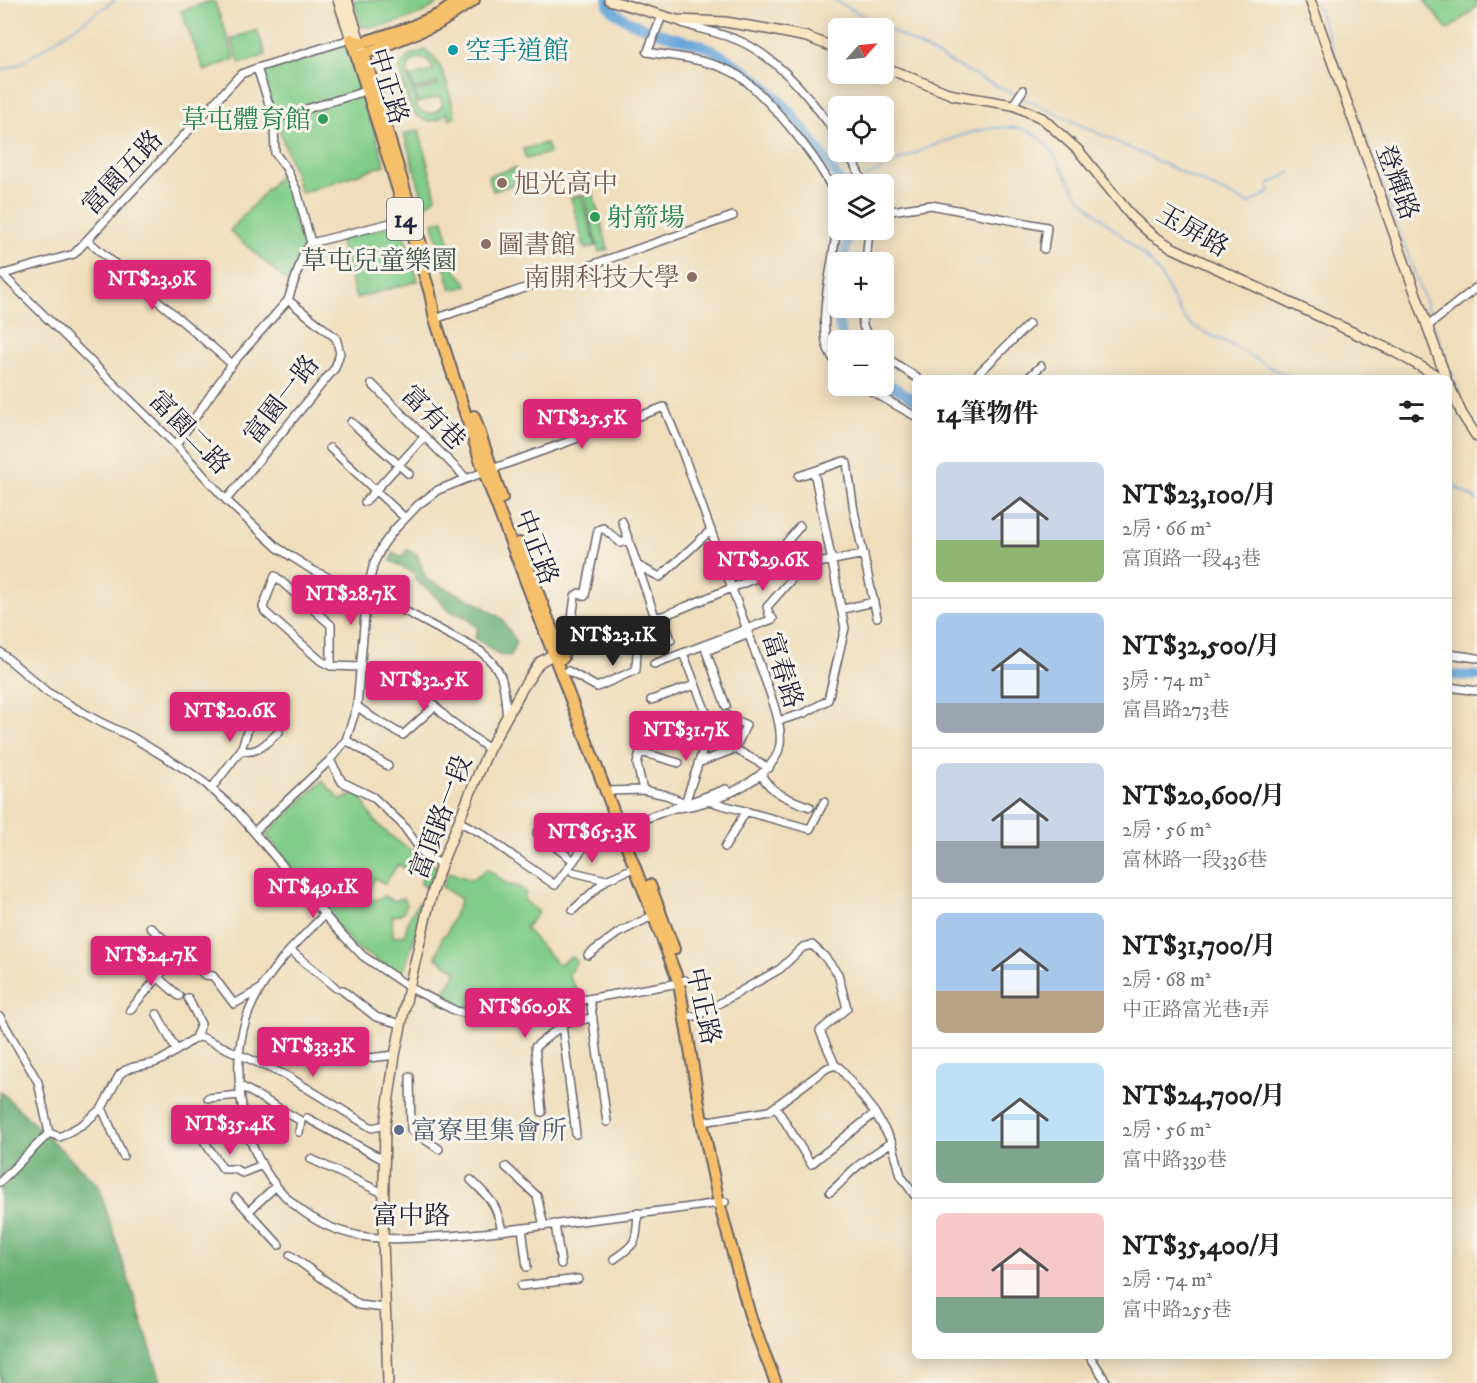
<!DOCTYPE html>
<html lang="zh-TW">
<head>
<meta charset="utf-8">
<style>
  :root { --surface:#fff; --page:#f2f2f2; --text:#222; --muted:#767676; --line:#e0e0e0; --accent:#db2777 }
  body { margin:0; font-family:"IM FELL DW Pica","Noto Serif TC",serif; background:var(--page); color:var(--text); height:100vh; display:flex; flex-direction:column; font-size:22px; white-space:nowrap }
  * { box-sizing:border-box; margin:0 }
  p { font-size:20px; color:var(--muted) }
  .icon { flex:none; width:33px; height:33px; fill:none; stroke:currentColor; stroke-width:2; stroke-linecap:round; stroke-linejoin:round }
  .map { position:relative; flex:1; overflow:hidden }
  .side { position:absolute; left:912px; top:375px; width:540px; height:984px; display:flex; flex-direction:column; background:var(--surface); border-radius:9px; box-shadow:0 3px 15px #0003 }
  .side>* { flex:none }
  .needle { width:39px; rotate:63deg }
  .tools { position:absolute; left:828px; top:18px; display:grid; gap:12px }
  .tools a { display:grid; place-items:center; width:66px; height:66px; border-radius:9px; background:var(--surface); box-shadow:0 3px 15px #0003; font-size:30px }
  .price { position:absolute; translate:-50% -51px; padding:0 14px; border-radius:6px; background:var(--accent); color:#fff; font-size:20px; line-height:39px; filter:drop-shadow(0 2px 3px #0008) }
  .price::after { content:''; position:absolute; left:50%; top:36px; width:18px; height:14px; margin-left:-9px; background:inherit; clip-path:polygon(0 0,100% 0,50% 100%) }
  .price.active { background:#222; color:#fff }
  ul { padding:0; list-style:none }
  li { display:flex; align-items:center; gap:18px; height:150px; padding:0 24px }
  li+li { border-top:2px solid var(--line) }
  li span { display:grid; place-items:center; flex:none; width:168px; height:120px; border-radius:9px; color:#555 }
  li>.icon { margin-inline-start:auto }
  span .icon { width:72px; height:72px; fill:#fffc; stroke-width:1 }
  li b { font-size:26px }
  h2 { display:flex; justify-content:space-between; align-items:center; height:72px; padding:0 24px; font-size:26px }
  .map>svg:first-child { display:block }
</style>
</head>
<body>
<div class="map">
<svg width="1477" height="1383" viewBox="0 0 1477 1383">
  <rect width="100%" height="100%" fill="#f7f3e8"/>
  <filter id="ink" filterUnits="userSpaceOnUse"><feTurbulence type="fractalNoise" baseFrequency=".0167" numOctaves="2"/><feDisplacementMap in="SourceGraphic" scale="12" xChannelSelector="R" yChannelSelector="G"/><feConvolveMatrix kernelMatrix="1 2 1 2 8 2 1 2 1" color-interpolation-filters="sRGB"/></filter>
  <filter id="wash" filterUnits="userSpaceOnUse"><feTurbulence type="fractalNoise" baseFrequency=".008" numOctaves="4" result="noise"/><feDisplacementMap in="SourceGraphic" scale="24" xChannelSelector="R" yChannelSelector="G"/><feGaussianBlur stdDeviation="1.35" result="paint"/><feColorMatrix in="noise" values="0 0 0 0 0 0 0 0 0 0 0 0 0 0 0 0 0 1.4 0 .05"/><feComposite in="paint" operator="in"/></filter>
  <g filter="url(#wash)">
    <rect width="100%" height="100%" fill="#f0ddbc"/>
    <path fill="#80cc89" stroke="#517762" stroke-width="1.5" fill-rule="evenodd" d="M214,0L235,59L204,71L181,11Z
      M352,0H443C421,17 390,27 362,27Z
      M1424,0H1477V7L1448,30Z
      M257,30L266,55L240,64L231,39Z
      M348,45L385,165L301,193L260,72Z
      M425,50C445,60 450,97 455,116L449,119L446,112C443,118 438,121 430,121C406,120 404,85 400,67L409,55ZM418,58L428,60L434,70L410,77L414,90L437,83L438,85L415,92L418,103L441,96L442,106L434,113H424L418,109L407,72L410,63Z
      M419,130L436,197L425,207L404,134Z
      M546,143L549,153L526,159L523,149Z
      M515,168L519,183L493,191L488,176Z
      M281,174C294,197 292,225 303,248L289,283L230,231Z
      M590,182L608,249L599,252L581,185Z
      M581,195L596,246L585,249L571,198Z
      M443,220L457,272L466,282L467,286L451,290L433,223Z
      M401,222L418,281L356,298L339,240Z
      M322,781L341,800L363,791C360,819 402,845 423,858L425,862L440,867L430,888L421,884L422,876L416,870L412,873L398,864L385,884L375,878L366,897L372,901L384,896L393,901L404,898L406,904L404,912L392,917L393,937L405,935L408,920L419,902L425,905L402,976L355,947L330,919L266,834Z
      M488,869L507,884L519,887L526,893L524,900L539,912L525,928L558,965L571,957L577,961L568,975L584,1001L487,1015L438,1003L457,971L436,958L443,935H446L461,899L442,887L449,872L471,880Z"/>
    <path fill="#68b075" stroke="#456958" stroke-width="1.5" d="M407,550L417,554L426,579L479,604L502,619L516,641L511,656L499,655L475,638L478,628L465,617L448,610L430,591L414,580L416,574L391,561L393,553L402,557Z
      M0,1091L98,1185L161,1381L158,1383H0Z"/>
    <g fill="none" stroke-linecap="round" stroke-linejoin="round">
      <path stroke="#67a6da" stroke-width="1.5" d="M834,0L974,75L1016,95
        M1315,0L1431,318
        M0,71L22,63L115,0
        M1021,97L1249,204L1270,192L1268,185L1291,172
        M864,178C901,159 981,118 1023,129C1054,138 1061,175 1080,197C1104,225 1137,244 1159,273C1168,286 1179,316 1190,324C1200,332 1215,336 1226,342C1249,354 1270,370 1295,378
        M851,184L859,180
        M1434,326L1457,390
        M1449,476L1455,487L1477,500"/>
      <path stroke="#67a6da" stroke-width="10" d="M608,0V6C632,31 677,36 709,48C716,51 722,56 729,60C782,91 808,135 842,184
        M844,262L848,230
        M839,308L838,319L843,340
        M884,381L915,400
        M1449,675L1477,676"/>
    </g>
  </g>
  <g filter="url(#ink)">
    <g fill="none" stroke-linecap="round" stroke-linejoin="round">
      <defs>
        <path id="street" d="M680,22C700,30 723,33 742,42C782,61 813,102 838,136
          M351,39L257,68L271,110L280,117L366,91
          M649,48L662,16
          M647,52C676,57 710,59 736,74C762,89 836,176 837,206C839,250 819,299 826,342C827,350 834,360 838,367
          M1013,105L1023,90
          M848,152L864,184
          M884,212L931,205L1047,227L1044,249
          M87,240L232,364
          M311,243L410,218
          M866,262L869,230
          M0,275L74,254L241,74L257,68
          M3,275L176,445L226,500L278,548L314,571L345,585L367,591L480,651C507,673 503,685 507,717
          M862,308L863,326L870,340
          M435,319L733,216
          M1428,326L1477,287
          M884,356L917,378
          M974,378L1029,324
          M1028,378L1041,366
          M372,384L466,478
          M862,386L915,416
          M351,422L409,474
          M176,445L232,364L288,300L303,255L311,243L297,191L286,168L275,153L274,124L280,117
          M330,448L405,518
          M799,476L844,461L847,463L854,511L877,617
          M226,500L335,368L340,353L336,338L288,300
          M365,502L424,437
          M622,521L655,617
          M637,565L660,577L711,530
          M803,566L864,554
          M843,609L874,602
          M663,616L671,640
          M557,638L572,619L575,596L579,593L585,596L598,530L603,528L621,543L628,540
          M0,652L47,692L100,722L132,737L188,771L206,784L234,809L335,927L363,956L409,987L434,1000L456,1011L470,1014L496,1015L679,983L685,980
          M683,653L711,725L735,749L769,768
          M560,654L655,617L663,616L756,578L778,547L781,549L800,526
          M1449,654L1477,658
          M654,664L773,619L769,614L767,607L797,573
          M331,666V625L275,576L263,607L265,612L321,661L331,666L361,667L406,682L425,696L448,719L489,749
          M568,671L597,687L636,670L637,651L628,628
          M1449,687L1477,691
          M651,700L695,685
          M357,706L373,718L403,735L435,706
          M726,706L706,651L749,634
          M726,715L746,725L735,749
          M778,721L805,713L828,700L845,628L814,471
          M346,740L388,766
          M241,750C257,756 268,741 279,732
          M641,752L679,763
          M330,760L342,782L373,797L402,824L423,853L441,865
          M698,763L732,750
          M761,774C771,794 791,800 810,807
          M211,789L241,750L257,702
          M643,790L637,764L647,725L683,735
          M606,791L643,790L666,795L685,803L710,729
          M708,801L810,829L824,802
          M458,821L481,833L513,856
          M255,831L330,760L346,740L357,706L367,591L374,563L383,545L394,530L418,505L438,490L484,472L664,407L682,451L770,693C775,709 782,727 780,744C776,780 706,807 674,808
          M537,833L574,861
          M725,847L746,811
          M516,858L555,885L588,842L598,836L726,789
          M573,872L606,880
          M573,910L606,880L636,867
          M325,914C261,978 226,1016 243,1112C248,1143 263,1173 285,1196C333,1244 383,1241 446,1236C481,1234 515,1229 550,1225C608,1217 667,1211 725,1202
          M150,927L205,975L213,976L234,1004L259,990
          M290,950L336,988
          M588,955L618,933L654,915
          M138,960L179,996
          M342,990L376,1017L401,1024
          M188,998L201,1024L195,1038
          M590,999L607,1122
          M130,1010L179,953
          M157,1014L176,1050
          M692,1016H697L780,969L803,947L812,945L824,956L838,974L847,1008L820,1031L835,1065
          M0,1017L38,1082L49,1133
          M562,1025L576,1134
          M350,1047L369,1058L395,1055
          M410,1077L411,1130L439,1149
          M239,1085L301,1121L299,1132
          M208,1098L240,1095
          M776,1107L811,1164L875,1113
          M102,1108L123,1156
          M542,1112L535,1047L566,1022L593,1018
          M307,1118L384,1160
          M702,1122L769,1111L827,1068L835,1065L840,1068L875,1113L892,1142L901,1176L915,1196
          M49,1133L60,1137L83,1124L102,1108L120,1074C132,1063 147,1068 161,1060C173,1054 184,1045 195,1038L201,1037L287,1076L372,1128L385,1125
          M216,1133L246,1129
          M204,1141L223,1169H235L242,1173L262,1165
          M311,1159L383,1193
          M506,1167L537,1196L544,1226
          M471,1180C491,1200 496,1202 502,1231
          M0,1182L49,1133
          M830,1192C838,1186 841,1182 848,1175C860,1162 877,1152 892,1142
          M236,1198L279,1245
          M249,1211L276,1186
          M555,1224L561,1264
          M522,1228L527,1267
          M290,1255L359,1305L385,1308
          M614,1259C638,1243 636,1242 638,1213
          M521,1286L578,1279
          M1090,1356L1107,1383"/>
        <path id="secondary" d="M338,0L351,39
          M347,0L364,54
          M609,0L677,20L725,22L767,29L807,37L838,49
          M1310,0L1446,378
          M884,67L953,95L1013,105L1042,118L1079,151L1132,217L1152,235L1173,248L1393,351L1441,378
          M1449,385L1462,414L1477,437
          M388,1383L383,1240L385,1125L395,1055L409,987L429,904L441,865L469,796L489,749L522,689L540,662L554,654"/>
        <path id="primary" d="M351,39L430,293L435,319L484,472L679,983L702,1122L719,1203L751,1319L776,1383
          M351,39L361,43L408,28L440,14L460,0
          M364,54L421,244
          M359,56L438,24L474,0
          M474,416L502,498
          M519,543L563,658
          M650,885L674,949"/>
      </defs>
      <use href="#street" stroke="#6a6368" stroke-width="10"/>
      <use href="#secondary" stroke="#6a6368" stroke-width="12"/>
      <use href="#primary" stroke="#6a6368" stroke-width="14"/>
      <use href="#street" stroke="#fff" stroke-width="7"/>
      <use href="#secondary" stroke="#fbe6c4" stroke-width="9"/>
      <use href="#primary" stroke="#f6c06b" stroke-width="10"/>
    </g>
  </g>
  <circle fill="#0f9aa8" stroke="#f7f3e8" stroke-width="2" cx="453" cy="50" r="6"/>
  <g fill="#2e9e5b" stroke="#f7f3e8" stroke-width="2">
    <circle cx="323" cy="119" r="6"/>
    <circle cx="595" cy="217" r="6"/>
  </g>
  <g fill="#8d6e63" stroke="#f7f3e8" stroke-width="2">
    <circle cx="502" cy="183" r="6"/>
    <circle cx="486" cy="244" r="6"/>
    <circle cx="692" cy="277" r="6"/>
  </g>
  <circle fill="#5c6f8a" stroke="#f7f3e8" stroke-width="2" cx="399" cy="1130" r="6"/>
  <g text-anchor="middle" stroke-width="6" stroke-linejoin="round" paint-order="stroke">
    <rect fill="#f7f3e8" stroke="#62616f" stroke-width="1.5" x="387" y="198" width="36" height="42" rx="4.5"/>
    <g font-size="24" font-weight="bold" fill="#22223b">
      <text x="405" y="227">14</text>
    </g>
    <g font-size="26" fill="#0d838f" stroke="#f7f3e8" text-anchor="start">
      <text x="465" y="59">空手道館</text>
    </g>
    <g font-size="26" fill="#22223b" stroke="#f7f3e8">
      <text transform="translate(389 86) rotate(73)" y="9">中正路</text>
      <text transform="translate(122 172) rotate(-47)" y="9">富園五路</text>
      <text transform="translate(1398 182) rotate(70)" y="9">登輝路</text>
      <text transform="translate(1193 230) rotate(30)" y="9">玉屏路</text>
      <text transform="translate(281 399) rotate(-52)" y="9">富園一路</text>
      <text transform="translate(434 417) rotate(45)" y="9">富有巷</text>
      <text transform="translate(190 432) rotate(46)" y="9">富園二路</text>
      <text transform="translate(537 547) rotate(69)" y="9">中正路</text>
      <text transform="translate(783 670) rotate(72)" y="9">富春路</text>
      <text transform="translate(440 817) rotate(-69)" y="9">富頂路一段</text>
      <text transform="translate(704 1006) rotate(78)" y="9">中正路</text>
      <text x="411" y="1224">富中路</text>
    </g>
    <g font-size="26" fill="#27864d" stroke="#f7f3e8" text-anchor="end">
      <text x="311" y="128">草屯體育館</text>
      <text x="607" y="226" text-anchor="start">射箭場</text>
    </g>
    <g font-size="26" fill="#785e54" stroke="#f7f3e8" text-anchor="start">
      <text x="514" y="192">旭光高中</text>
      <text x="498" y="253">圖書館</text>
      <text x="680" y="286" text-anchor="end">南開科技大學</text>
    </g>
    <g font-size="26" fill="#3e5552" stroke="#f7f3e8">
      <text x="379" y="269">草屯兒童樂園</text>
    </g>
    <g font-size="26" fill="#4e5e75" stroke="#f7f3e8" text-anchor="start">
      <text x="411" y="1139">富寮里集會所</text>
    </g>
  </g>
</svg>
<div class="tools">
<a><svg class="needle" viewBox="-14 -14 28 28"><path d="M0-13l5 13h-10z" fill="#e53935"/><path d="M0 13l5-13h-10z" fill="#767676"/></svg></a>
<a><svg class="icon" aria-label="locate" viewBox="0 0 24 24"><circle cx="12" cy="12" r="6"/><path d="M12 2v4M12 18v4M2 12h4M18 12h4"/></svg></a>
<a><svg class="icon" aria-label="layers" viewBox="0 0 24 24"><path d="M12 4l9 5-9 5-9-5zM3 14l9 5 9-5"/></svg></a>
<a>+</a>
<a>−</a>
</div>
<b class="price" style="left:152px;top:311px">NT$23.9K</b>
<b class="price" style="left:582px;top:450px">NT$25.5K</b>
<b class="price" style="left:763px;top:592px">NT$29.6K</b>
<b class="price" style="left:351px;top:626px">NT$28.7K</b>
<b class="price active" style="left:613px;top:667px">NT$23.1K</b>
<b class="price" style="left:424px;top:712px">NT$32.5K</b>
<b class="price" style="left:230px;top:743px">NT$20.6K</b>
<b class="price" style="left:686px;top:762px">NT$31.7K</b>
<b class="price" style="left:592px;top:864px">NT$65.3K</b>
<b class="price" style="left:313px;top:919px">NT$49.1K</b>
<b class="price" style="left:151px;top:987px">NT$24.7K</b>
<b class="price" style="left:525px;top:1039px">NT$60.9K</b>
<b class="price" style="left:313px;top:1078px">NT$33.3K</b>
<b class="price" style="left:230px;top:1156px">NT$35.4K</b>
<section class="side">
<h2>14筆物件<svg class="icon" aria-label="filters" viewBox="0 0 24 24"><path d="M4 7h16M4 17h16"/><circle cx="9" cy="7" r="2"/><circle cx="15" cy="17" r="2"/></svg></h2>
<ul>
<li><span style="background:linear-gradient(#c9d6e8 65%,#8fb573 0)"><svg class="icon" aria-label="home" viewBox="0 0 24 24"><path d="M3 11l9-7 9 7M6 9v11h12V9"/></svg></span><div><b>NT$23,100/月</b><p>2房 · 66 m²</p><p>富頂路一段43巷</p></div></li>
<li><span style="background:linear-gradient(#a9c7e8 75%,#9aa5b1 0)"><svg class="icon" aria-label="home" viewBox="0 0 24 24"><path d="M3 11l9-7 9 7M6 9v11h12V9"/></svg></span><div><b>NT$32,500/月</b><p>3房 · 74 m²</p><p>富昌路273巷</p></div></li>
<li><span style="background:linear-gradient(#c9d6e8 65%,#9aa5b1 0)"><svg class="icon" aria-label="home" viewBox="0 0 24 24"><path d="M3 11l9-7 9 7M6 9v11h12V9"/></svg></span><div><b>NT$20,600/月</b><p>2房 · 56 m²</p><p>富林路一段336巷</p></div></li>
<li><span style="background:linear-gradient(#a9c7e8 65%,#b9a48a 0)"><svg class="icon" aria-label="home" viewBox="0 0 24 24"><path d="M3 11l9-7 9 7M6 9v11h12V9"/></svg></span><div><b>NT$31,700/月</b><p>2房 · 68 m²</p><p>中正路富光巷1弄</p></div></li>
<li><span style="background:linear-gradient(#bfe0f5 65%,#7fa58c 0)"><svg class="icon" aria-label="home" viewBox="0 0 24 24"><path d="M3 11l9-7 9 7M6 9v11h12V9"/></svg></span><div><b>NT$24,700/月</b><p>2房 · 56 m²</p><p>富中路339巷</p></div></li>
<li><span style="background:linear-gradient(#f6c9c9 70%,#7fa58c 0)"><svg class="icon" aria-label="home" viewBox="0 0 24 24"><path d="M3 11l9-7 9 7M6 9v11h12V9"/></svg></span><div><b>NT$35,400/月</b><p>2房 · 74 m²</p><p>富中路255巷</p></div></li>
</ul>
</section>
</div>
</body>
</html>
